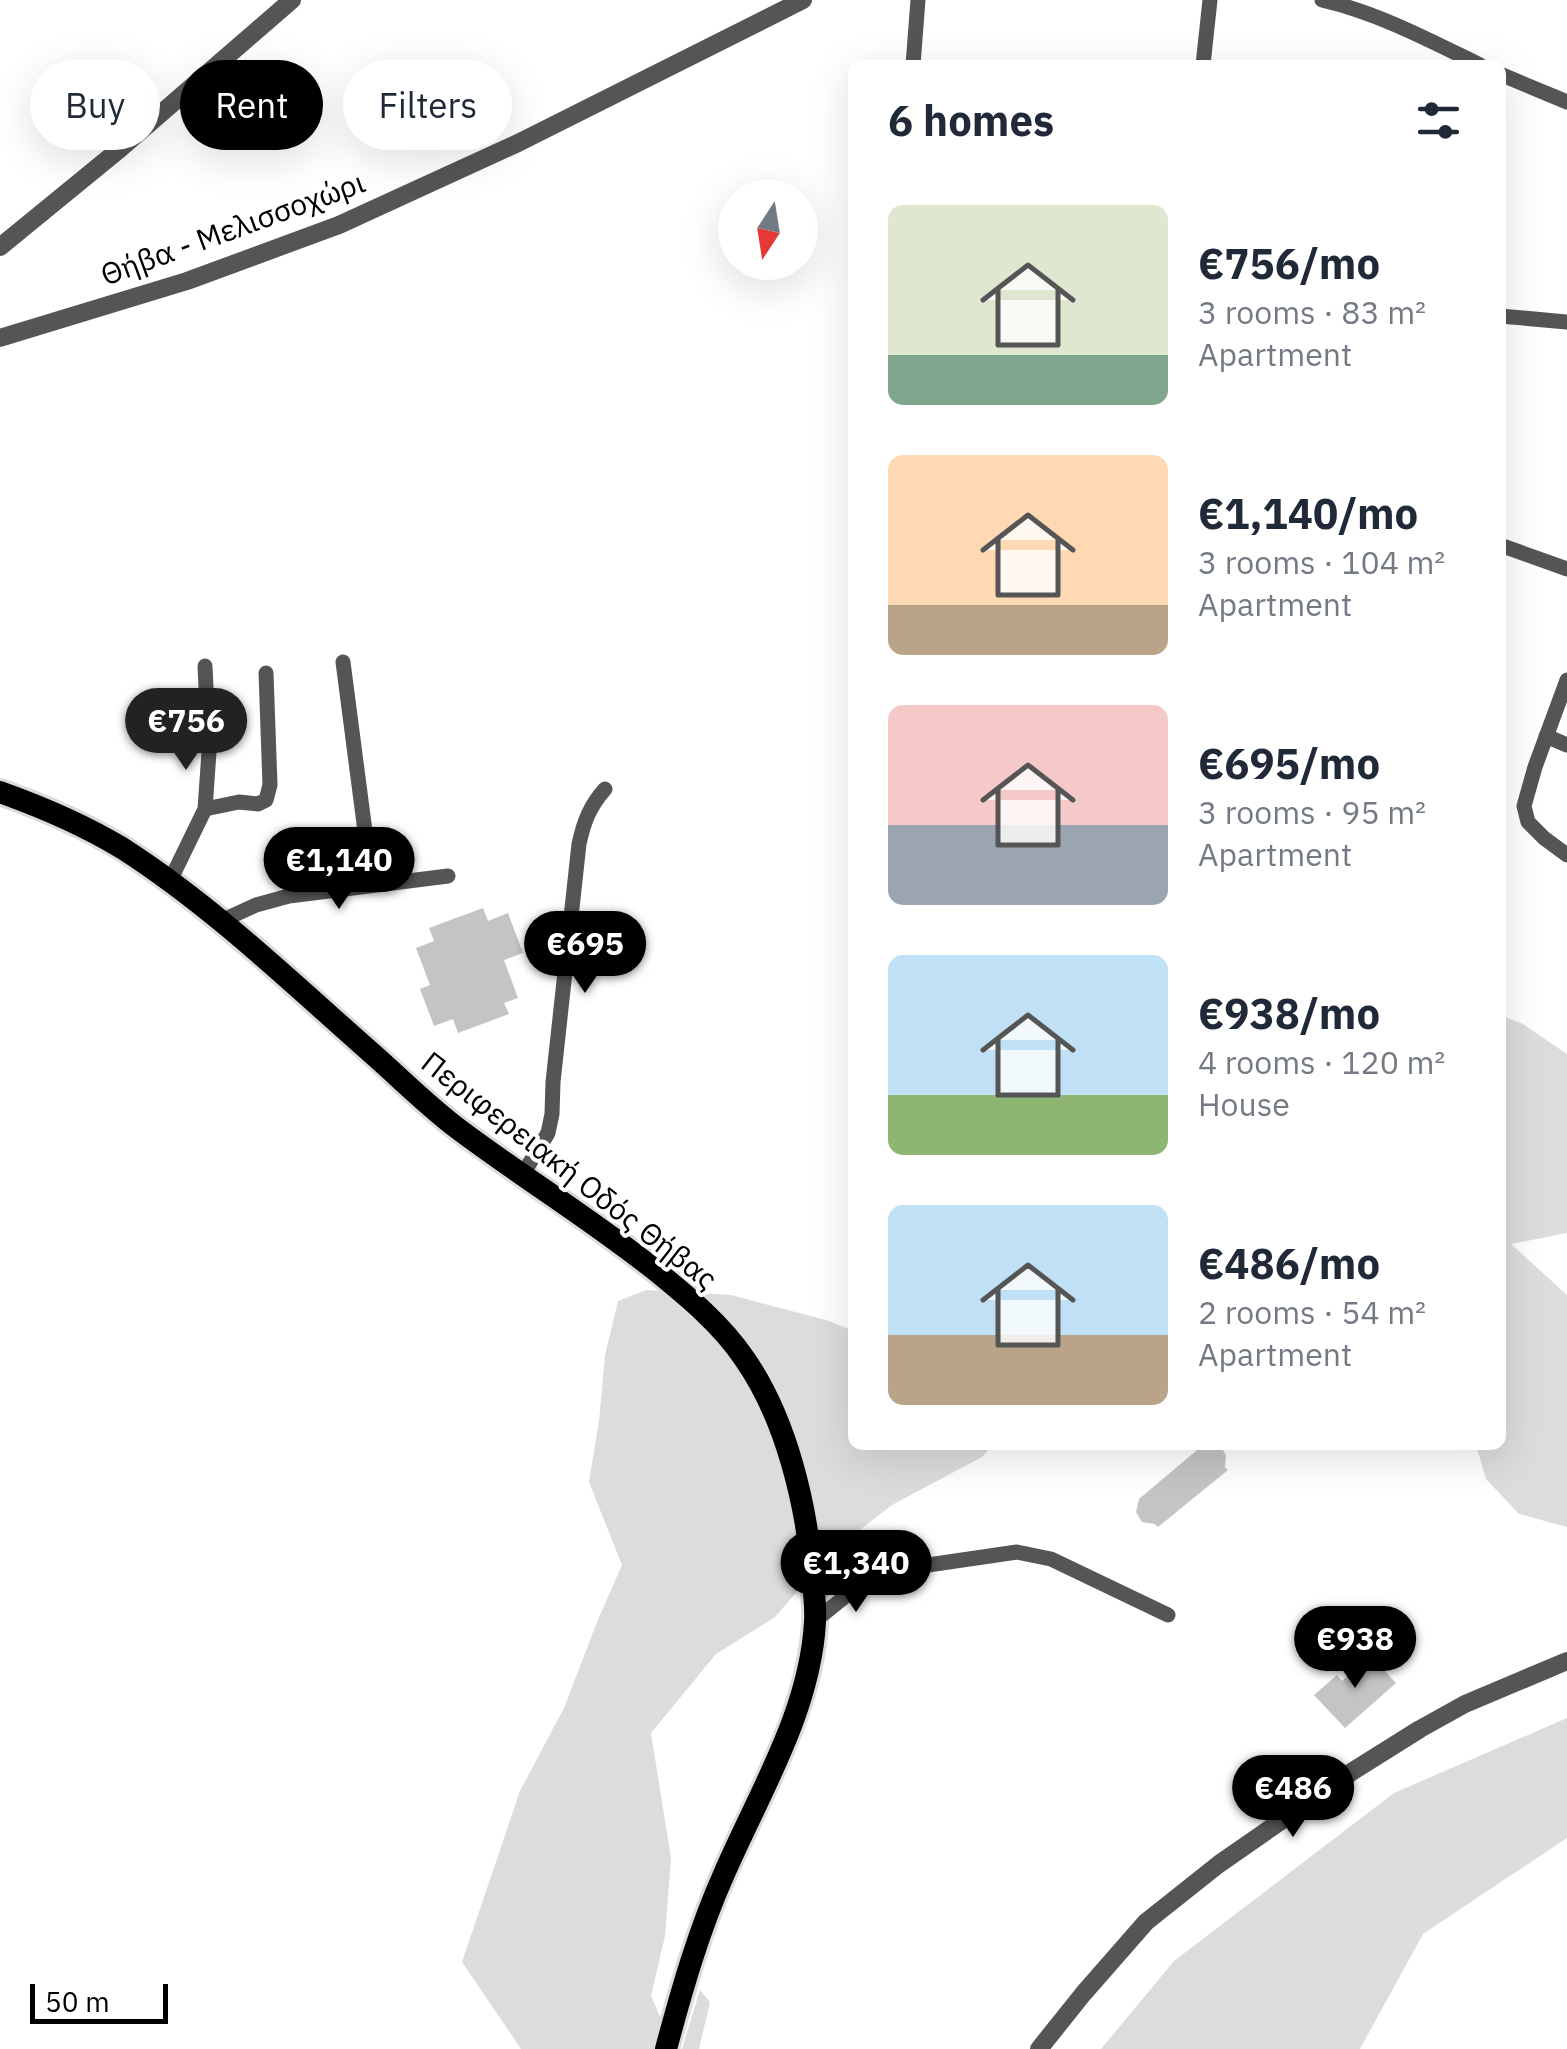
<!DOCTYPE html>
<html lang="en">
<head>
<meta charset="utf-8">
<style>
  :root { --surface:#fff; --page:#f2f2f3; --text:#1f2937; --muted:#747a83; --accent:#000 }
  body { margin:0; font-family:"IBM Plex Sans",sans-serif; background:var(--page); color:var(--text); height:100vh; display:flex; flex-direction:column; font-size:38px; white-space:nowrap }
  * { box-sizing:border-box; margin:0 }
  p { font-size:32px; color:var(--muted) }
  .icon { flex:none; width:55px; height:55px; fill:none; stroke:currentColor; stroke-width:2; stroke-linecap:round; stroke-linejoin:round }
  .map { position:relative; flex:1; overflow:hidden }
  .drawer { position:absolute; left:848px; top:60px; width:658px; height:1390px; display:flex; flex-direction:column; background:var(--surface); border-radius:15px; box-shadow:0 10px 40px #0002 }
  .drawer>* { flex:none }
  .banner { position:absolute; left:30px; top:60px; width:668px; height:90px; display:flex; gap:20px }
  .needle { width:65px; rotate:192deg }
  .controls { position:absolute; left:718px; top:180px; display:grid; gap:20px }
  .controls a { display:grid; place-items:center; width:100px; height:100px; border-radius:50%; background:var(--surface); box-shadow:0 10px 40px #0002; font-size:50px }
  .scale { position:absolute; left:30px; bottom:25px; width:138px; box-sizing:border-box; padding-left:10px; border:5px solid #000; border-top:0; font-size:28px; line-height:35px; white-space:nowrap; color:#000; -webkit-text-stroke:8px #fff; paint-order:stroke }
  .price { position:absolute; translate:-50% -85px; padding:0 22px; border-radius:35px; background:var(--accent); color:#fff; font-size:32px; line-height:65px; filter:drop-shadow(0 2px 5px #0008) }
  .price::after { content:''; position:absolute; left:50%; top:60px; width:30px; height:22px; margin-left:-15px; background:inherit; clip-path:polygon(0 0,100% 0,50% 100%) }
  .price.on { background:#222; color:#fff }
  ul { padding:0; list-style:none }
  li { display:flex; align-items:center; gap:30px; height:250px; padding:0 40px }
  li span { display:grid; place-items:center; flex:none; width:280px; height:200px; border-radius:15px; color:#555 }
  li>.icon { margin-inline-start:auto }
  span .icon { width:120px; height:120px; fill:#fffc; stroke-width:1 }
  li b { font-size:42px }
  h2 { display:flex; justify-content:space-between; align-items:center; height:120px; padding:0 40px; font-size:42px }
  .pill { padding:0 35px; border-radius:45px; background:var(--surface); box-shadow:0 10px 40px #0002; font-size:35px; line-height:90px }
  .pill.on { background:var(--accent); color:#fff }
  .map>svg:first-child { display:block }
</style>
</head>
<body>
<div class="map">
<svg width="1567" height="2049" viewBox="0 0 1567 2049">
  <rect width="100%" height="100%" fill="#fff"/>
  <path fill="#dcdcdc" d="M1500,1015L1523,1024L1567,1054V1233L1511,1244L1567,1295V1527L1519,1514L1486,1479L1476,1445H1500Z
    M646,1290L731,1295L826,1320L852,1330V1445H993L982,1457L892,1505L831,1552L775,1617L716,1654L651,1733L671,1858L665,1936L651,1996L662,2021L657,2049H521L462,1962L520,1791L564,1708L597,1622L622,1565L589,1482L599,1421L605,1355L618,1301Z
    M1567,1718V1838L1423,1934L1360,2049H1101L1174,1961L1394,1793Z
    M700,1990L710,2002L699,2049H682Z"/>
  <path fill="#c4c4c4" d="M492,101L501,118L475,131L466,114Z
    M483,908L488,921L508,913L523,953L504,960L518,998L504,1003L509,1014L458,1033L453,1019L434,1026L420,989L430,985L416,948L434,941L429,928Z
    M1203,1445H1216L1222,1448L1226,1456L1225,1467L1228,1470L1158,1527L1155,1524L1142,1522L1136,1512L1139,1499Z
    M1370,1655L1396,1683L1345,1728L1314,1695L1337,1675L1342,1681Z"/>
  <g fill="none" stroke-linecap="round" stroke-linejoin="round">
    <defs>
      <path id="primary" d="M0,792C42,807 84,825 122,848C214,907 293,984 375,1056C402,1080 428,1106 457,1128C522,1177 591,1219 655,1270C687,1296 721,1324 744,1358C787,1419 807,1507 813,1581C814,1594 816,1609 815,1622C810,1712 759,1793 724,1874C699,1930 682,1989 666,2049"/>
    </defs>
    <use href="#primary" stroke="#dbdbdb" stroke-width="28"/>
    <path stroke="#555" stroke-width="15" d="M1322,0C1378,13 1429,40 1480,65
      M913,65L918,0
      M1203,65L1210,0
      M1500,74L1567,102
      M1500,316L1567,322
      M1500,545L1567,569
      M343,662L372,885
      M1567,680L1535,767L1524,806L1528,822L1544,838L1567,855
      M1546,736L1567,745
      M205,809L239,802L258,804L266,800L270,785L266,673
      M170,881L205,809L209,752L205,666
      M221,921L256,905L289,896L448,876
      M523,1174L548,1133L552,1114L553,1082L579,844C584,821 590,806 605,789
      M812,1569L829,1574L893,1579L928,1565L1017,1552L1051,1559L1168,1615
      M816,1620L852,1591L874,1579"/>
    <path stroke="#555" stroke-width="18" d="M0,247L121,148L292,0
      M0,338L187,281L339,225L518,143L803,0
      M1039,2049L1083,1994L1146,1922L1219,1864L1353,1771L1420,1729L1465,1704L1567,1661"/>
    <use href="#primary" stroke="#000" stroke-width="22"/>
  </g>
  <g text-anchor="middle" stroke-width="8" stroke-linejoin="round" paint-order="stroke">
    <g font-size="30" fill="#000" stroke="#fff">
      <text transform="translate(233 229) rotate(-20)" y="10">Θήβα - Μελισσοχώρι</text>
      <text transform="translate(569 1171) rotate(38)" y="10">Περιφερειακή Οδός Θήβας</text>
    </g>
  </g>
</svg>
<div class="controls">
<a><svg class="needle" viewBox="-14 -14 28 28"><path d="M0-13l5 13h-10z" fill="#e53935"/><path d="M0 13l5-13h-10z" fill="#747a83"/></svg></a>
</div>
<div class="scale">50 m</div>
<b class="price on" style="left:186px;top:773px">€756</b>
<b class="price" style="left:339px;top:912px">€1,140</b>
<b class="price" style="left:585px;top:996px">€695</b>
<b class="price" style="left:856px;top:1615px">€1,340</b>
<b class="price" style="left:1355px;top:1691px">€938</b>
<b class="price" style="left:1293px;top:1840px">€486</b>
<div class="banner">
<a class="pill">Buy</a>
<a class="pill on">Rent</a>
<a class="pill">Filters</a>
</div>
<section class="drawer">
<h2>6 homes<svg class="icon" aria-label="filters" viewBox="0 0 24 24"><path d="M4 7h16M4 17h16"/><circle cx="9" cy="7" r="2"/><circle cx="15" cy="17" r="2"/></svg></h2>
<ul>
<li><span style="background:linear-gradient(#dfe7d0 75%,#7fa58c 0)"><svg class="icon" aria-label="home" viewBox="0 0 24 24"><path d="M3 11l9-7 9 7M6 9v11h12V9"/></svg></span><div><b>€756/mo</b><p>3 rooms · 83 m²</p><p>Apartment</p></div></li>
<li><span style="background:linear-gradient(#ffd9b3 75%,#b9a48a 0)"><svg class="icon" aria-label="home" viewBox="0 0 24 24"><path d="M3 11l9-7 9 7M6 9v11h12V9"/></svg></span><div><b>€1,140/mo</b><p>3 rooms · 104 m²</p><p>Apartment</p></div></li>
<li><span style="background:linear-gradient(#f6c9c9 60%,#9aa5b1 0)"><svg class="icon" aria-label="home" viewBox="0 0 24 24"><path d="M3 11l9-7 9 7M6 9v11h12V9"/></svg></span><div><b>€695/mo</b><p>3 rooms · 95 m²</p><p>Apartment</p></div></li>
<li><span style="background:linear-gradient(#bfe0f5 70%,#8fb573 0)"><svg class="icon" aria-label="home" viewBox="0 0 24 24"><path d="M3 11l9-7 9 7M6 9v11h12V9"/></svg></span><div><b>€938/mo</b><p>4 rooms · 120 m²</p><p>House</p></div></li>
<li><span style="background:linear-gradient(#bfe0f5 65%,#b9a48a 0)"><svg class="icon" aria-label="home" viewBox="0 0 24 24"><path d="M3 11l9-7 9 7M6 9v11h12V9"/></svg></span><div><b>€486/mo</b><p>2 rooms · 54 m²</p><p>Apartment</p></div></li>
</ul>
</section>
</div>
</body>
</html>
